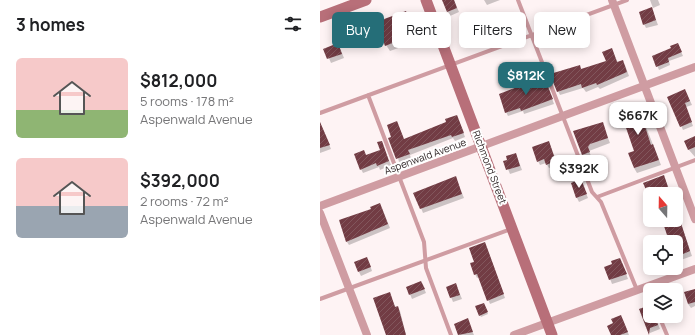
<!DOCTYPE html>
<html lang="en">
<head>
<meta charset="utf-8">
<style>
  :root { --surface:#fff; --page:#f2f2f2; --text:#202124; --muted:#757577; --accent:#256e78 }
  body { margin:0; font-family:Manrope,sans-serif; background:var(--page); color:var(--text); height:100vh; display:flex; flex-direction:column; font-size:15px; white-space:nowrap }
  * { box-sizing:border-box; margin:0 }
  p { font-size:13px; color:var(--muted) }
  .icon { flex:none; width:22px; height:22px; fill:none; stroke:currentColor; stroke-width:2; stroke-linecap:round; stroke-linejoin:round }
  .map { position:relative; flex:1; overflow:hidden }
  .details { display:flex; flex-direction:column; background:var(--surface); width:320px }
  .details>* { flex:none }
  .hud { position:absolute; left:12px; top:12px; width:303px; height:36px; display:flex; gap:8px }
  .needle { width:26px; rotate:340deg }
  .buttons { position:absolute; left:323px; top:187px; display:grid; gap:8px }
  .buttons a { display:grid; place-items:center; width:40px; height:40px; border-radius:6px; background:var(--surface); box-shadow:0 2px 10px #0003; font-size:20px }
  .price { position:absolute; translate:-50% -34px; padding:0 9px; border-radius:8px; background:#fff; color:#222; font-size:13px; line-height:26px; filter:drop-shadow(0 1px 2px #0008) }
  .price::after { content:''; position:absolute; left:50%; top:24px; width:12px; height:9px; margin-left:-6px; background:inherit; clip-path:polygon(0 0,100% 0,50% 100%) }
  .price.current { background:var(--accent); color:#fff }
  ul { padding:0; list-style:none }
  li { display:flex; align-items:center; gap:12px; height:100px; padding:0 16px }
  li span { display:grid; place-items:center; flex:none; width:112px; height:80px; border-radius:6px; color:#555 }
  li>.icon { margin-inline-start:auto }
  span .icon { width:48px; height:48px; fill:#fffc; stroke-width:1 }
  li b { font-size:17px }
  h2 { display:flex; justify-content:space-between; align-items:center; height:48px; padding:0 16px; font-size:17px }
  .tag { padding:0 14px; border-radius:6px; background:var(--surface); box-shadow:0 2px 10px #0003; font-size:14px; line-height:36px }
  .tag.current { background:var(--accent); color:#fff }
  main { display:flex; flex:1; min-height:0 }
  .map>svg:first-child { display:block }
</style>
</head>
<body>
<main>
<section class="details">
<h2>3 homes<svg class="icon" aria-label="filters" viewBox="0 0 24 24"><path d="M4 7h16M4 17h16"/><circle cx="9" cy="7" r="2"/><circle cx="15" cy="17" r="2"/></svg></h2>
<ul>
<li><span style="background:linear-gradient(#f6c9c9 65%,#8fb573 0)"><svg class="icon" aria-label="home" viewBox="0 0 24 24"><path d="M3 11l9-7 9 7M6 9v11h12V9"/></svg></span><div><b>$812,000</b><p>5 rooms · 178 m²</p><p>Aspenwald Avenue</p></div></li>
<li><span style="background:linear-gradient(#f6c9c9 60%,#9aa5b1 0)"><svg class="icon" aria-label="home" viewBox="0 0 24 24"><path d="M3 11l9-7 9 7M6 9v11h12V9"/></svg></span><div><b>$392,000</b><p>2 rooms · 72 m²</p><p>Aspenwald Avenue</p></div></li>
</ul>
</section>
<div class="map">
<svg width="375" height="335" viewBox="0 0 375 335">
  <defs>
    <pattern id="building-hatch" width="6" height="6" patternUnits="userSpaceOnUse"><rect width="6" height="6" fill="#723c44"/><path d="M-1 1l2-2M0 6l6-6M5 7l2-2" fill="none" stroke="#82565c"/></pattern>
  </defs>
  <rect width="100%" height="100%" fill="#fef3f4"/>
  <path fill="#0003" d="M123,0H134L139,12L130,16Z
    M164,0H180L167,5Z
    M330,0H338L340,5L333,8Z
    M332,9L338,25L326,28L324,24Z
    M86,12L98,41L70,51L66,45Z
    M359,47L363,56L349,61L350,65L339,70L333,56Z
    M20,48L24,58L11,63L5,49Z
    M292,49L298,63L305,65L309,76L280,89L278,87L266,92L263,88L240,95L238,91L259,66L262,70L287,62Z
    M226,82L234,104L204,114L203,111L188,116L186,112Z
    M367,94L372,105L366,107L373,126L363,130L348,97Z
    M319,109L341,165L317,173L314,168L316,151L307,127L305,128L303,123L298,111Z
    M137,116L145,137L135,141L133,138L90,155L91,158L79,162L73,137L77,122L84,140L127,122Z
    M0,122L11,149L0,153Z
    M282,123L290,143L269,151L271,156L265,158L263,155Z
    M375,138V157L369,150Z
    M229,142L236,160L233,161L235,166L229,168L226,163L220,165L218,161Z
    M63,146L71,165L60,170L59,167L43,173L41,169L47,156L61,151Z
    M196,154L202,170L190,174L185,162Z
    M344,177L350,191L342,194H330V196L328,192Z
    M136,178L144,198L103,213L95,193Z
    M261,181L268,198L259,202L257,198Z
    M62,208L70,228L29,245L27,242L52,209Z
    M343,220H356L361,224L372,256L358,261L356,256V242H351Z
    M167,248L185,298L170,304L159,277L157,278L155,274L156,262Z
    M49,262L52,271L41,276L39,272Z
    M302,263L308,279L292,284L286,268Z
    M136,284L142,299L133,302L127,287Z
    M103,286L106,293L92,299L87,287Z
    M375,290V306L371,308L368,304Z
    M69,293L76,308L78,307L80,311L86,335H90H67Z
    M164,305L168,314L161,317L160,315Z
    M330,316H335L340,329L330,333L328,329Z
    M303,320L309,335H292Z
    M135,324H149L154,335H139Z"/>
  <path fill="url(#building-hatch)" d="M122,0H134L137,8L127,12Z
    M332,7L336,20L323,25L319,12Z
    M86,11L95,34L65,46L56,22Z
    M18,43L22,54L7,59L3,49Z
    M358,43L362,52L348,58L349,62L336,67L332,56L351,48L350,46Z
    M292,48L297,62L303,60L307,72L277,85L276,83L262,88L261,84L237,92L230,74L260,65L261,69L286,61L282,52Z
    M224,77L233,99L201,111L200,108L185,113L179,94Z
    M365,89L370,101L365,103L372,122L360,127L347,97Z
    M317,102L331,145L333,144L339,160L314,168L308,153L314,151L304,122L302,123L297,110Z
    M137,115L144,133L132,137L131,135L111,142L88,150L90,154L76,159L68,138L71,137L67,125L77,121L84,139L126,122L125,119Z
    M0,122L10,145L0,148Z
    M283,122L288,138L270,144L268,147L270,152L262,155L253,131Z
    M375,136V147L368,150L364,141Z
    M62,141L69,161L57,166L56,163L40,170L34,154L44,150L46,155L60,150L57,142Z
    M229,141L234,156L232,157L233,162L226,165L224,159L217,162L212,147Z
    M196,153L200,166L186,170L183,161L187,160L186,156Z
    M344,175L348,187L332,193V190L327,192L323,183Z
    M136,176L142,194L100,209L93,193Z
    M261,179L267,194L256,198L251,183Z
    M60,203L68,224L26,242L19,220L51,209L50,207Z
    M356,217L358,220H360L370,251L356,257V239L349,241L342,220H356Z
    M165,242L184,294L167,301L157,274L154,275L150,263L154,262L149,248Z
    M47,257L51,267L38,272L34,262Z
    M300,258L307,274L289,280L284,267L292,264L291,261Z
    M101,281L105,289L89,295L86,287Z
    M136,283L140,295L130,298L126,287Z
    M375,289V302L368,304L364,292Z
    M70,292L75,307L78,306L86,335H66L53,298Z
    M164,303L168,312L159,316L155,306Z
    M330,305V316H335L338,325L330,328L329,335L319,309Z
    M301,315L308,332L300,335H291L287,326L293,323L291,319Z
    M148,318L153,332L138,335L134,324Z"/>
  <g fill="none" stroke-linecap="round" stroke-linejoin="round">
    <path stroke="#cf9ca2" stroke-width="4" d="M198,0L272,192L281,202L317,290
      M48,95L104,242L106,268L131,335
      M0,113L307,0
      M277,197L375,160
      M0,299L191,229
      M339,316L347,335"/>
    <path stroke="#cf9ca2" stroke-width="8" d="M292,0L375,219
      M0,206L375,67
      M0,213L47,335
      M194,335L375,269"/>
    <path stroke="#b86f79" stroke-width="11" d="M106,0L232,335
      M0,17L46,0"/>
  </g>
  <g text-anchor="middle" stroke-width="4" stroke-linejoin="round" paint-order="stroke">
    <g font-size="10" fill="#302627" stroke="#fff">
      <text transform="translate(105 156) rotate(-20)" y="4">Aspenwald Avenue</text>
      <text transform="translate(170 167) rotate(69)" y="4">Richmond Street</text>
    </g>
  </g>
</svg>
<div class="buttons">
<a><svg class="needle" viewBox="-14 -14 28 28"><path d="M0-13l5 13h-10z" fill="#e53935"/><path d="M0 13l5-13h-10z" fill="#757577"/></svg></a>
<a><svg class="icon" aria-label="locate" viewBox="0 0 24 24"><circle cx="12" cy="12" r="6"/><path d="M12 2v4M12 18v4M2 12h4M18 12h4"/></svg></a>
<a><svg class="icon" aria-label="layers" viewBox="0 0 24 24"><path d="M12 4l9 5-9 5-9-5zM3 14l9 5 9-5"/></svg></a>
</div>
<b class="price current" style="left:206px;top:96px">$812K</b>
<b class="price" style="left:318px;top:136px">$667K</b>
<b class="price" style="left:259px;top:189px">$392K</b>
<div class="hud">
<a class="tag current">Buy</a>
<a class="tag">Rent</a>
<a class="tag">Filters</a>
<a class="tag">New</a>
</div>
</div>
</main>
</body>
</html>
